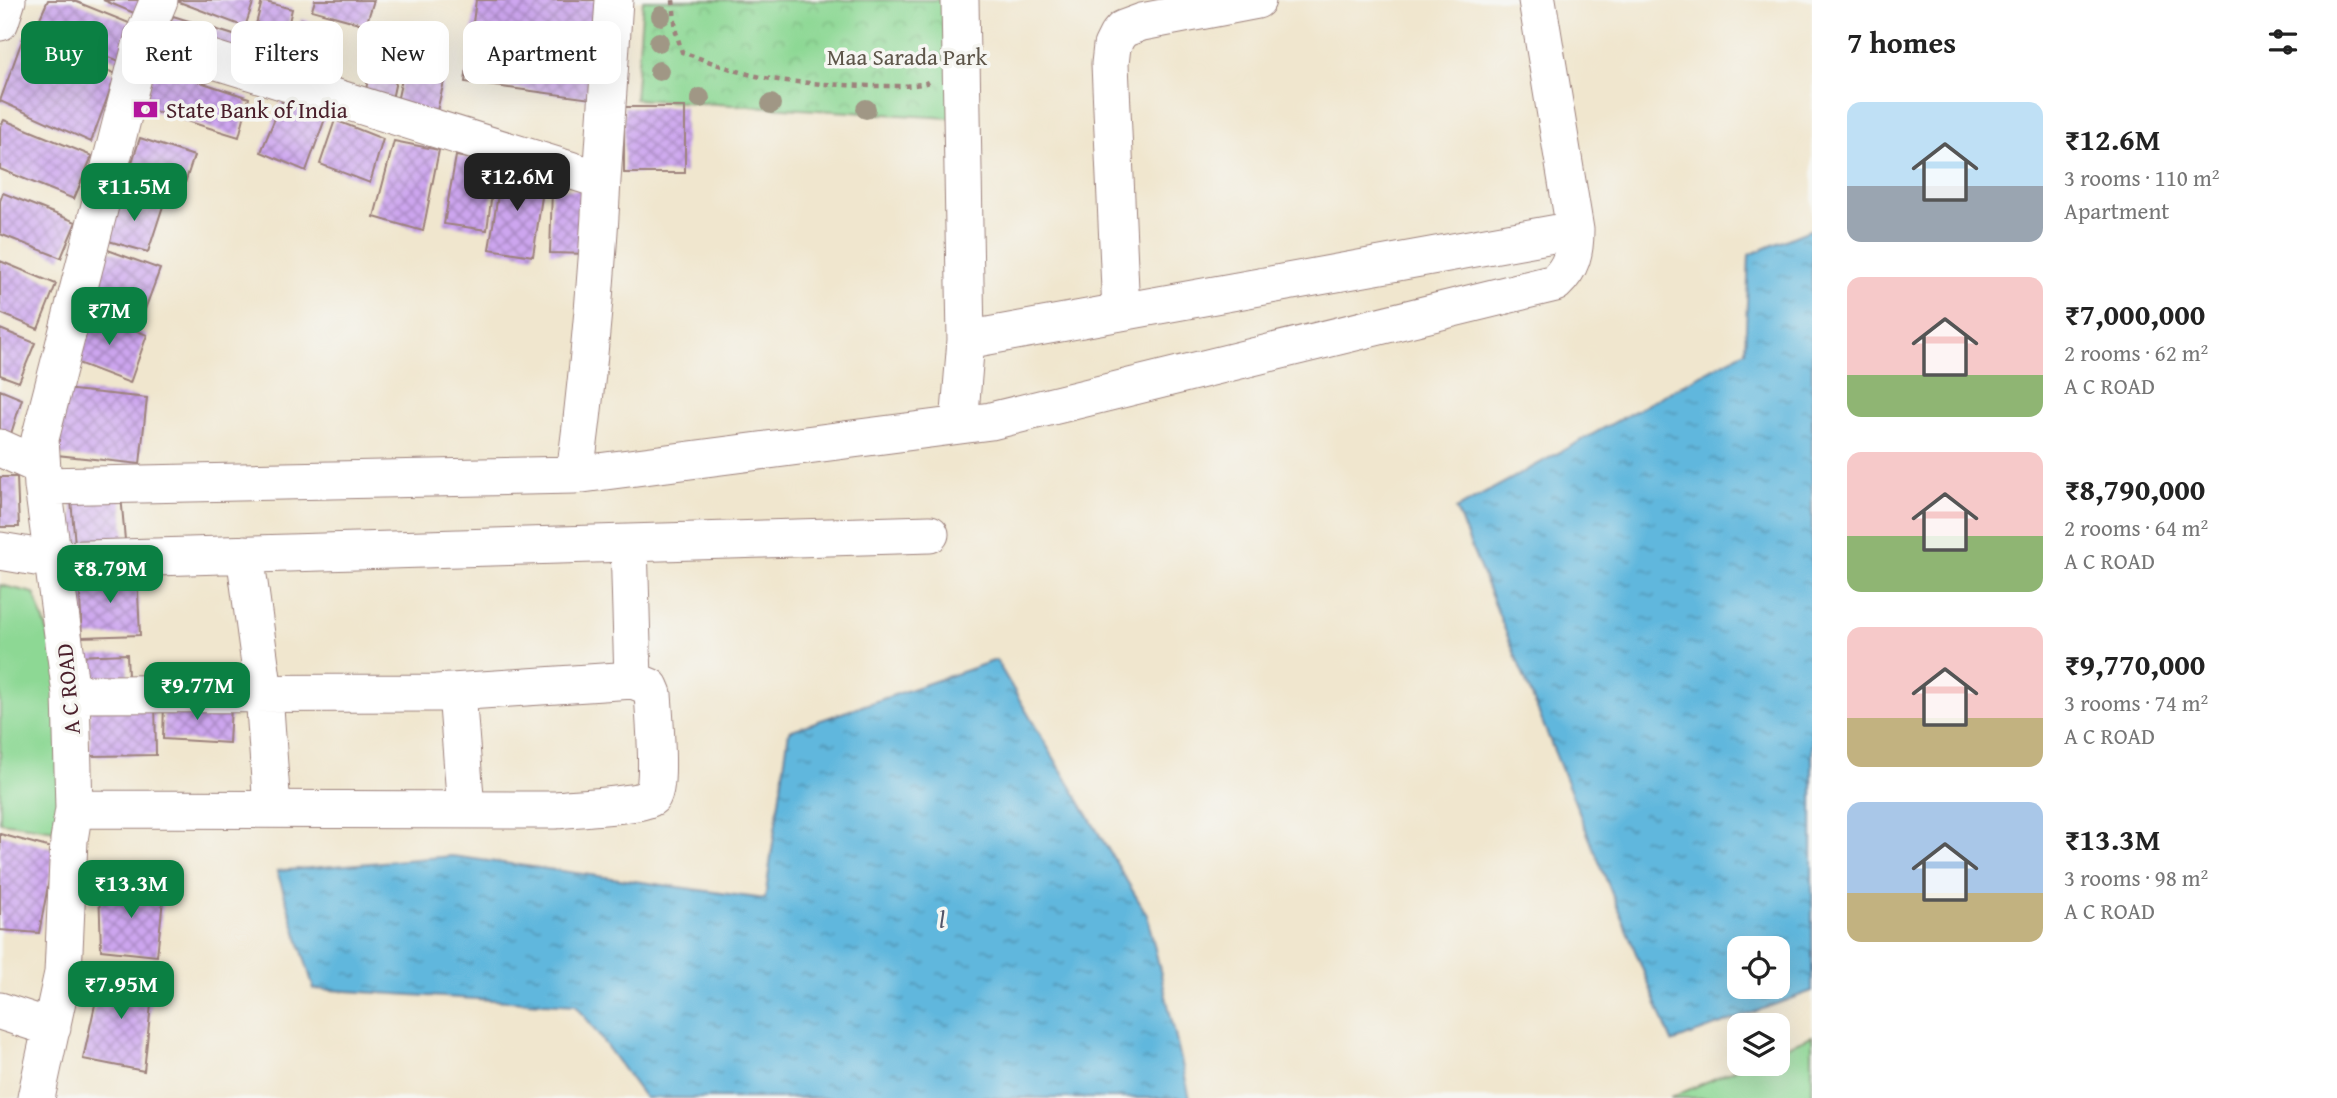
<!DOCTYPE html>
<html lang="en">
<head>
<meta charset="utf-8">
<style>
  :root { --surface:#fff; --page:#f6f6f6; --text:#222; --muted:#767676; --accent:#0b8043 }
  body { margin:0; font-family:"Gentium Book Plus",serif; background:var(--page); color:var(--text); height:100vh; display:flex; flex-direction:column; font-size:26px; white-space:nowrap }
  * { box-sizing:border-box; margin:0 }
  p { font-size:23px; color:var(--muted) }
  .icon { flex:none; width:38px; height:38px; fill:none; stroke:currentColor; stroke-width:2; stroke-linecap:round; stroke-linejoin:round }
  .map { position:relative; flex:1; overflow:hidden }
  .panel { display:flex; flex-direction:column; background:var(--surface); width:525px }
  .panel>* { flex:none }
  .banner { position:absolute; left:21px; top:21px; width:665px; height:63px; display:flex; gap:14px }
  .controls { position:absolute; left:1727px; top:936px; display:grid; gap:14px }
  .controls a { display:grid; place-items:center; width:63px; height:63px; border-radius:14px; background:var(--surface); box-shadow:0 7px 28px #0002; font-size:35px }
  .price { position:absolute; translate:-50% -60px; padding:0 16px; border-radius:14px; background:var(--accent); color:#fff; font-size:23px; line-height:46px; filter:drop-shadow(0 2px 4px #0008) }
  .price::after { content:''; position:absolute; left:50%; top:42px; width:21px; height:16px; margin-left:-10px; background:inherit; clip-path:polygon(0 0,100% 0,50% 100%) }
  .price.selected { background:#222; color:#fff }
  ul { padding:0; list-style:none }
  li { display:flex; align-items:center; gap:21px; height:175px; padding:0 35px }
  li span { display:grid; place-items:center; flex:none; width:196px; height:140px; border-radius:14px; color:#555 }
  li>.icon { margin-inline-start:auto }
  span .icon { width:84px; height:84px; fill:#fffc; stroke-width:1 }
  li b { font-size:30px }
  h2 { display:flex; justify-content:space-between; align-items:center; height:84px; padding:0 35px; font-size:30px }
  .tag { padding:0 24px; border-radius:14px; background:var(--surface); box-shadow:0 7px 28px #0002; font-size:24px; line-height:63px }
  .tag.selected { background:var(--accent); color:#fff }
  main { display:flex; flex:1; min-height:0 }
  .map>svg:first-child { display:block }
</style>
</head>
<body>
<main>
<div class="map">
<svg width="1812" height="1098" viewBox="0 0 1812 1098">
  <defs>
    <pattern id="park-crowns" width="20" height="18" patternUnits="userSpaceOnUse" patternTransform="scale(1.75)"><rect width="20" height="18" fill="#8dd894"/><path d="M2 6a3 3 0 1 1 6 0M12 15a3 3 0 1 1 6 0" fill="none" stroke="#7bb980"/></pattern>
    <pattern id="water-ripples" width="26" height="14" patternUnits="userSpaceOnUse" patternTransform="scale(1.75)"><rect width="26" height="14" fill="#60b7dd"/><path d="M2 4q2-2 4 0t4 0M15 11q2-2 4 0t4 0" fill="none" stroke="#5194b3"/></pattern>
    <pattern id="building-cross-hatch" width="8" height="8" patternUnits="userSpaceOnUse" patternTransform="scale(1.75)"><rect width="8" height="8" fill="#cda6ef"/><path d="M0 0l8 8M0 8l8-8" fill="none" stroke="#a887c2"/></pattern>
  </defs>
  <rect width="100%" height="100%" fill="#f6f6f2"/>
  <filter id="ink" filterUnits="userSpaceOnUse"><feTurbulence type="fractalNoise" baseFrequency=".0143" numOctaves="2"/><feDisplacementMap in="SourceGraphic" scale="14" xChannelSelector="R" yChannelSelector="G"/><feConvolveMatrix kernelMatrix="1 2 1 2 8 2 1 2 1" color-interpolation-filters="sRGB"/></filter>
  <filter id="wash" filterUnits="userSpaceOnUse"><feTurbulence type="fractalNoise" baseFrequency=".00686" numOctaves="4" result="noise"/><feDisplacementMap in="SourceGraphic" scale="28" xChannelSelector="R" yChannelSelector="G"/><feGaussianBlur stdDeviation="1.57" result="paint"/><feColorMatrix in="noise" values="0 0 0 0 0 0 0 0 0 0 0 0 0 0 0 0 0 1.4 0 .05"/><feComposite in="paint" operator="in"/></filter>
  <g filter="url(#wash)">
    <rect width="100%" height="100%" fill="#f0e6ce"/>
    <path fill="#8dd894" stroke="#6c7c60" stroke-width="2" d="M0,585L34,593L68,690L62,831L0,822Z
      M1812,1036V1098H1670L1747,1064H1778V1050Z"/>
    <path fill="url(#park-crowns)" stroke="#6c7c60" stroke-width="2" d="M643,0H966L965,119L635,99Z"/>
    <path fill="url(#water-ripples)" stroke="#556b84" stroke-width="2" fill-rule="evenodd" d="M1812,229V991L1672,1042L1456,509L1745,351L1749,255ZM1740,948H1778V987H1740Z
      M996,660L1147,915L1190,1098H645L576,1005L314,989L277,871L452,856L765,899L789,731Z"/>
    <g id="blocks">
      <path fill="url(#building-cross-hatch)" d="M48,0H72L134,25L119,61L36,27Z
        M103,0H147L141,16Z
        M174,0H254L245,27Z
        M315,0H374L366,25L312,10Z
        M476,0H605L591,99L465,82Z
        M262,1L292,9L277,74L246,63Z
        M173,16L243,38L235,59L165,37Z
        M301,19L328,26L315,85L287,78Z
        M24,35L116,74L91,142L0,101Z
        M375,42L403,48L391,104L365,95Z
        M406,61L447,69L436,115L396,106Z
        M154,67L249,98L239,137L144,108Z
        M282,101L326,116L306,171L261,152Z
        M624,107H685V173H624Z
        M4,120L92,156L74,199L0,169V128Z
        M335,120L383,139L370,183L320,164Z
        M140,138L194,156L178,204L124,187Z
        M394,141L439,150L423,231L374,217Z
        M456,156L496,163L487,230L444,224Z
        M502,171L545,177L533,256L489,249Z
        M552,189L593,190L591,254L550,253Z
        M3,193L76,222L61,258L0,234V201Z
        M120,193L163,206L148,252L105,240Z
        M105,249L160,269L144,312L90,293Z
        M0,261L56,284L38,329L0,313Z
        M89,311L147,335L130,383L70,360Z
        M0,329L35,343L19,382L0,375Z
        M64,389L147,398L140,464L57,455Z
        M0,390L22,399L9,440L0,437Z
        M0,477H17L19,527H0Z
        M121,495L125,540L75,544L71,500Z
        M137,573L140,635L82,637L79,576Z
        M127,654L128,676L77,678V656Z
        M155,698L156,755L90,756V699Z
        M164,702L231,706L229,743L163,739Z
        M0,834L55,849L39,933L0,930Z
        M99,887L164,890L157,956L101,950Z
        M102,973L154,976L144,1071L83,1059Z"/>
    </g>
  </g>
  <g filter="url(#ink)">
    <use href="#blocks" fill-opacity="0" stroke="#9d827c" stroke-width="2"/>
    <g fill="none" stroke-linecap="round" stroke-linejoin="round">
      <defs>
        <path id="minor" d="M960,0L966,340
          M0,22L7,0
          M143,38L602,180L614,0
          M1121,312L1110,64L1112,46L1117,36L1123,29L1142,22L1257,0
          M959,425L966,340L1575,230
          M0,448L40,466
          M575,475C588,377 597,279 602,180
          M43,486L575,475L991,421L1555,283C1572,267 1575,252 1575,230L1537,0
          M0,551L54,560L930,534
          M245,554L264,693L272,809
          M457,692L466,810
          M71,694L436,693L633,680L629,543
          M74,809L556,810C571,808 644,805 652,797C661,787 654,711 653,694L650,687L633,680
          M0,1011L52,1028
          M36,1098L63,973L69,840L74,809L71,694L43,486L40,439L143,38L159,0"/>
      </defs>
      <use href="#minor" stroke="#9d827c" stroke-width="39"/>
      <path stroke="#9d827c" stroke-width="4.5" stroke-dasharray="5 5" stroke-linecap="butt" d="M673,0L676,32L682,52C711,62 741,74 771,79C794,83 912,91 928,82"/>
      <use href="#minor" stroke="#fff" stroke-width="37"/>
    </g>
    <g fill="#a09785">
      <circle cx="661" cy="16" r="10"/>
      <circle cx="659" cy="42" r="10"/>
      <circle cx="659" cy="71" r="10"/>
      <circle cx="700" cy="98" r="10"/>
      <circle cx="771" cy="104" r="10"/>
      <circle cx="866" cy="109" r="10"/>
    </g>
  </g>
  <defs>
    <symbol id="bank-bare" viewBox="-9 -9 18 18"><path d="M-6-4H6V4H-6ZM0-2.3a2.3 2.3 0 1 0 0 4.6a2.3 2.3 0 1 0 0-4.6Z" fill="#b5179e" stroke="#f6f6f2" stroke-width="2.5" paint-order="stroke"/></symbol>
  </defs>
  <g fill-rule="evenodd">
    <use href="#bank-bare" x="128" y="92" width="35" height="35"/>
  </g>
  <g text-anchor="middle" stroke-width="7" stroke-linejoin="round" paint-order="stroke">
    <g font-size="23" fill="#5e564a" stroke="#f6f6f2">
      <text x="907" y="65">Maa Sarada Park</text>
    </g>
    <g font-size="23" fill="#4a1f2b" stroke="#f6f6f2" text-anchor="start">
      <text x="166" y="118">State Bank of India</text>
    </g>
    <g font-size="23" fill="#4a1f2b" stroke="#f6f6f2">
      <text transform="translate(68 689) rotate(-95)" y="8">A C ROAD</text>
    </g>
    <g font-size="24" font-style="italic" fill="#525469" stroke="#f6f6f2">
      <text x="942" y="928">l</text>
    </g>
  </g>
</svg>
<div class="controls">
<a><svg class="icon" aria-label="locate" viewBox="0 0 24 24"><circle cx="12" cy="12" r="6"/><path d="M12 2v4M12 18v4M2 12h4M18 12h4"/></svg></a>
<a><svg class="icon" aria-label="layers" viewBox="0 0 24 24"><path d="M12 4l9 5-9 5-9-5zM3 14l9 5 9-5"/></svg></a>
</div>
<b class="price selected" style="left:517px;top:213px">₹12.6M</b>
<b class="price" style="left:134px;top:223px">₹11.5M</b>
<b class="price" style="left:109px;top:347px">₹7M</b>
<b class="price" style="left:110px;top:605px">₹8.79M</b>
<b class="price" style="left:197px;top:722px">₹9.77M</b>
<b class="price" style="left:131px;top:920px">₹13.3M</b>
<b class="price" style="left:121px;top:1021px">₹7.95M</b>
<div class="banner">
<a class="tag selected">Buy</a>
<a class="tag">Rent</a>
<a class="tag">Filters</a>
<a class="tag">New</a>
<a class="tag">Apartment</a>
</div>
</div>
<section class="panel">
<h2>7 homes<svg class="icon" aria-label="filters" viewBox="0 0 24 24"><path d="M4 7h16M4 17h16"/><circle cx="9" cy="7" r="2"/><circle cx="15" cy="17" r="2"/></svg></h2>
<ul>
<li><span style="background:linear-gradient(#bfe0f5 60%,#9aa5b1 0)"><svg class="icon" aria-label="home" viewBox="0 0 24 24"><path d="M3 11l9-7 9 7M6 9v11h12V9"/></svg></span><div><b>₹12.6M</b><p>3 rooms · 110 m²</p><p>Apartment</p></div></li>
<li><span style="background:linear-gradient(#f6c9c9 70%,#8fb573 0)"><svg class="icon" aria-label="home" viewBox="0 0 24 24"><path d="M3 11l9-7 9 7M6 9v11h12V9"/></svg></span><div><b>₹7,000,000</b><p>2 rooms · 62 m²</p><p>A C ROAD</p></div></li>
<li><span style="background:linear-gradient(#f6c9c9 60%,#8fb573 0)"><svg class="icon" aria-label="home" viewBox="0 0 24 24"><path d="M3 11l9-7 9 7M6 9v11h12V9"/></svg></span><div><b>₹8,790,000</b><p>2 rooms · 64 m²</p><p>A C ROAD</p></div></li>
<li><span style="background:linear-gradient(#f6c9c9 65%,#c2b280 0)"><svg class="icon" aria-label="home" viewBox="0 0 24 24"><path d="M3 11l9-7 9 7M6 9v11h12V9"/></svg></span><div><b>₹9,770,000</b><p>3 rooms · 74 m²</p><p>A C ROAD</p></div></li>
<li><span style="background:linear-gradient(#a9c7e8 65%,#c2b280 0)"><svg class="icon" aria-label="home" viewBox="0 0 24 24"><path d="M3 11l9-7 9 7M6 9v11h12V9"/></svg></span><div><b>₹13.3M</b><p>3 rooms · 98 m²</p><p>A C ROAD</p></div></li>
</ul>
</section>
</main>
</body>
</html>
